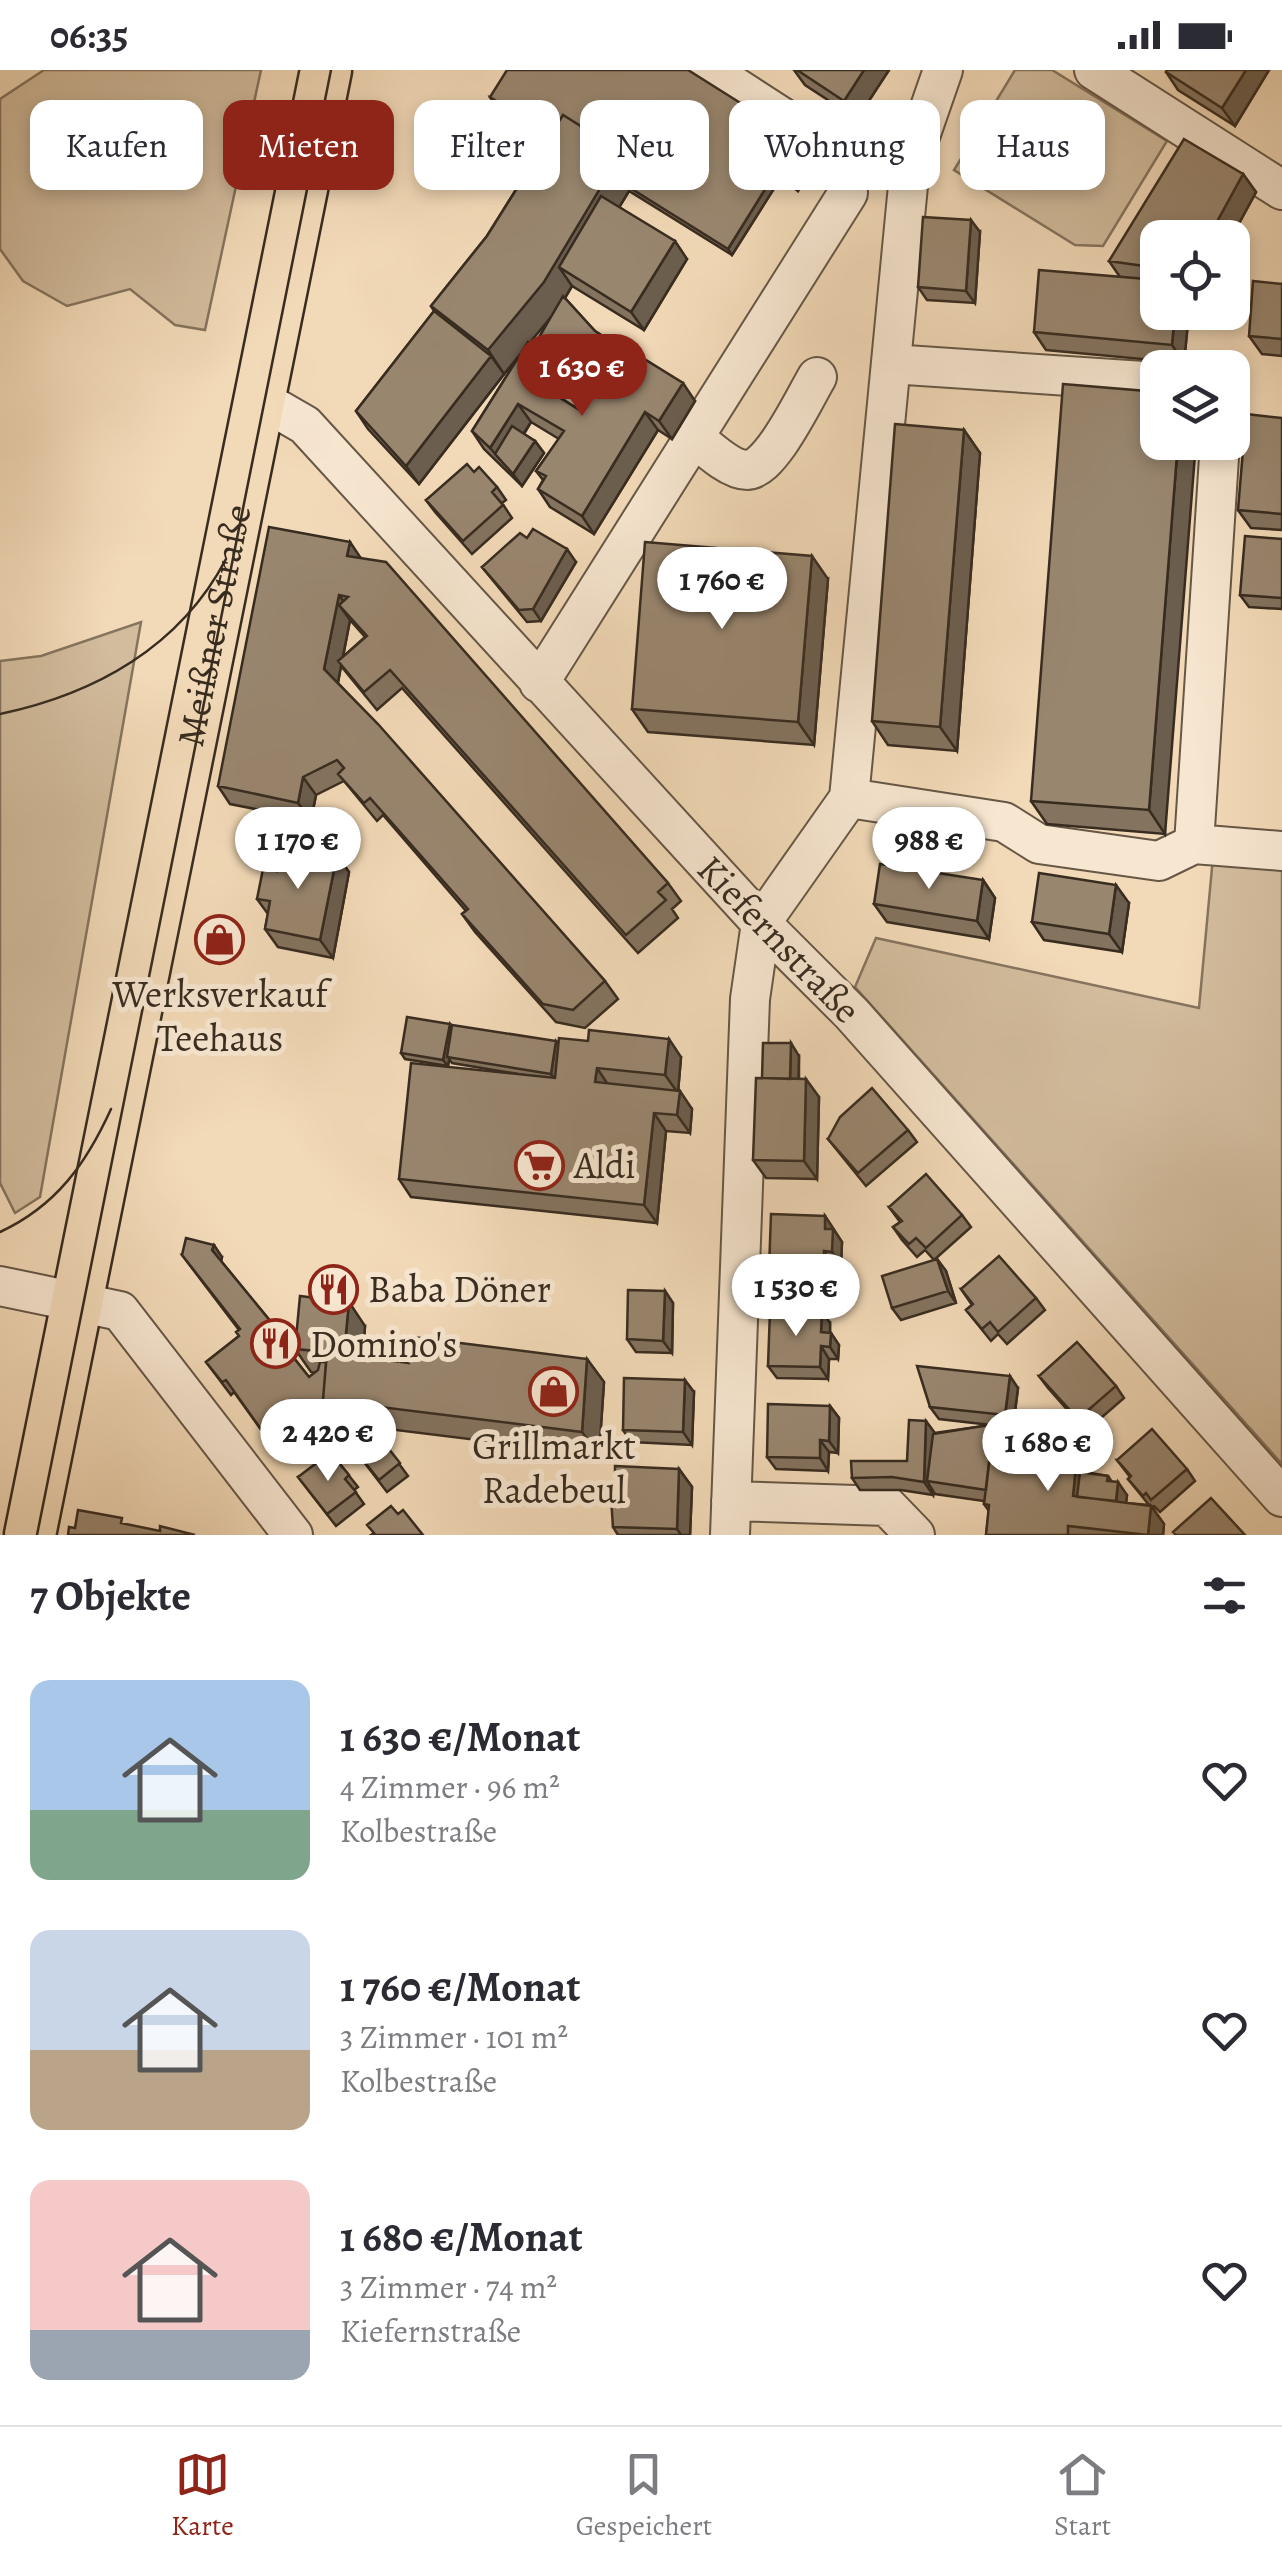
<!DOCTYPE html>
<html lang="de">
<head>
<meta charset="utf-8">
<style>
  :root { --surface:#fff; --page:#f7f7f7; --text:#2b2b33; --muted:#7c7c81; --line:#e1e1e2; --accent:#8f2418 }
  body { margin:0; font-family:Alegreya,serif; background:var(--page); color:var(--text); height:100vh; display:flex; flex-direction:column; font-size:38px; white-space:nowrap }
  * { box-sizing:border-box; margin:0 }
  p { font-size:32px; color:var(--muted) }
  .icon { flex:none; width:55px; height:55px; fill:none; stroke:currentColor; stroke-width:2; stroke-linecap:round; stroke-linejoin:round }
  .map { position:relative; height:1465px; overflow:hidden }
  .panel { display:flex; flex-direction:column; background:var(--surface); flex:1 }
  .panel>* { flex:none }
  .top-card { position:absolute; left:30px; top:30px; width:1222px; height:90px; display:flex; gap:20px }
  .fabs { position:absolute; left:1140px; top:150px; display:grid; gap:20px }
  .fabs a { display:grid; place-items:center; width:110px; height:110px; border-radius:20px; background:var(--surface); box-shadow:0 5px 15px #0003; font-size:50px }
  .price { position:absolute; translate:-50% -85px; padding:0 22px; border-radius:35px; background:#fff; color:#222; font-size:32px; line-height:65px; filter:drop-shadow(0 2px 5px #0008) }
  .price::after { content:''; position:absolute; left:50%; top:60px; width:30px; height:22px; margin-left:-15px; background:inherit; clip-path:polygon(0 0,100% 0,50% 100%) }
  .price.current { background:var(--accent); color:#fff }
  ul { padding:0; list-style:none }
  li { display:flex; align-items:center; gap:30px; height:250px; padding:0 30px }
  li span { display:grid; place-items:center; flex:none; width:280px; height:200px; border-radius:20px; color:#555 }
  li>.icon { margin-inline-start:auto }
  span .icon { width:120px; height:120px; fill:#fffc; stroke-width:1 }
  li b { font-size:42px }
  h2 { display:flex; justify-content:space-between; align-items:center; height:120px; padding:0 30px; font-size:42px }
  .tag { padding:0 35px; border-radius:20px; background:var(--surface); box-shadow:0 5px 15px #0003; font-size:35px; line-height:90px }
  .tag.current { background:var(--accent); color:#fff }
  .status { display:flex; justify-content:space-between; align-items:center; height:70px; padding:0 50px; background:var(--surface); direction:ltr }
  .status svg { height:28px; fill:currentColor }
  .tabs { display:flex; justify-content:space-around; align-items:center; height:140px; border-top:2px solid var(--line); background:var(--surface); font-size:28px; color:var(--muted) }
  .tabs a { display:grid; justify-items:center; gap:5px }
  .tabs .current { color:var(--accent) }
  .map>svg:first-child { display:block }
</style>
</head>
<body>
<div class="status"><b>06:35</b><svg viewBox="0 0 49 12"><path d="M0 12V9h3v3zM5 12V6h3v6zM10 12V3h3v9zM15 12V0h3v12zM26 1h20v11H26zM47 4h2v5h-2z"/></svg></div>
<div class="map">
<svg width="1282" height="1465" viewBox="0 0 1282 1465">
  <rect width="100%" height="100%" fill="#f2d9b7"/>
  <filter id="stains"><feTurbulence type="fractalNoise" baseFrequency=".002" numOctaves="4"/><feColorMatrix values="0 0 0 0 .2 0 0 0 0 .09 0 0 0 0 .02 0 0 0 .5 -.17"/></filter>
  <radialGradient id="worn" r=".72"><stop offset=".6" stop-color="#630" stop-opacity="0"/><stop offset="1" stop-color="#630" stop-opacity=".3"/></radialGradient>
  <path fill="#d2bc9d" stroke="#85745e" stroke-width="2.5" d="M44,0H261L205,260L175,255L130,219L67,236L23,211L0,179V29Z
    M1015,0H1052L1167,71L1103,176L1075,175L954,100Z
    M141,552L40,1127L15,1143L0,1113V591L41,586Z
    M1213,787L1282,793V1394L855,917L876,868L1199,938Z"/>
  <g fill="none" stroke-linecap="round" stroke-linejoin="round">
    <defs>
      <path id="minor" d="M1094,0L1282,120
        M891,294L1158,312
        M257,334L279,340L305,355L761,853L852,944L1282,1427
        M694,367C707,378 730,400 747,400C771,400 805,327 817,307
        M539,613L848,123L845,88L709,0
        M849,728L1004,752L1039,774L1159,791L1194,774L1282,781
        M1194,774L1220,372
        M0,1216L120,1241L293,1465
        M731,1431L887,1436L915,1465
        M730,1465L750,929L761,853L849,728L910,95L943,0"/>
      <g id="major">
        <path id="s1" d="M30,1465L326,0"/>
      </g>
    </defs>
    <use href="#minor" stroke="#665746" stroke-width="42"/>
    <use href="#major" stroke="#382c20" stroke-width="55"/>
    <use href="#minor" stroke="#f7e6d0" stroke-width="38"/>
    <use href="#major" stroke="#f2d9b7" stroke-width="50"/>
    <path stroke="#382c20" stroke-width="2.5" d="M0,644C95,624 180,577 226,489
      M0,1162C56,1136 86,1094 111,1039
      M37,1465L331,0"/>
  </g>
  <path fill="#84735f" stroke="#382c20" stroke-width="2.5" fill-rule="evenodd" d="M794,0H889L857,49L805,15Z
    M1167,0H1269L1235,56L1178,20L1166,2Z
    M490,27L819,86L798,121L780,109L732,185L629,121L619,137L687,189L644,260L572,216L565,228L595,261L695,331L672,369L658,360L594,464L550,437L538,419L543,410L536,401L559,369L531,352L524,364L535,371L544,383L522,416L484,379L472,361L523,280L419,414L368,359L356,341L434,241L431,236L487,166L548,68L494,34ZM551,247L534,276L529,273ZM574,283L602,300L595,310L582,316L563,300ZM553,316L579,329L582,327L584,329L578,339L550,321Z
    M1243,104L1256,122L1231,168H1158V242H1189L1184,293L1046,280L1034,262L1120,207L1109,191Z
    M980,162L975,233L927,230L918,217Z
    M1282,214V286L1262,284L1249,266Z
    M1158,322L1165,764L1047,754L1031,731Z
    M1282,348V460L1251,458L1238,440Z
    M964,360L980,383L957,681L888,675L872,651Z
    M474,402L497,417L506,430L502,433L512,448L472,484L435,442L426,430Z
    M527,468L576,492L541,551L527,552L482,497Z
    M1282,469V539L1249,537L1240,525Z
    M361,488L668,813L681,831L672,839L678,848L638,883L402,618L377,640L341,596L338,613L605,911L618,929L585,958L556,952L475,862L462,844L466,841L383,745L377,751L344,711L316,725L311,750L230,734L218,716ZM350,550L365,567L343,587Z
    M828,509L814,675L648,662L632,639Z
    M337,785L349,802L333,888L278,877L265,859L268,844L257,829L277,801Z
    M983,810L995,828L989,869L887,852L874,834Z
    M1129,833L1122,882L1044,870L1032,852Z
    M452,957L558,974L681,987L678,1021L692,1039L690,1063L666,1061L657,1153L411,1127L399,1109L524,1005L452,993L449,989L448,996L405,989L401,983Z
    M799,986V1009L819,1027L817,1109L766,1108L753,1090L762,1008Z
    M908,1060L917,1072L866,1116L828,1069Z
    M889,1137L962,1145L971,1157L934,1190L937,1189L946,1201L956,1233L901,1250L892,1238L934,1190L925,1180L917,1187L902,1170L893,1157L900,1152Z
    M825,1146L842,1172L841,1194L832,1193V1213L778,1211L769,1199Z
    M182,1185L222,1187L221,1191L285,1269L293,1281L290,1283L309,1307L315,1303L311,1302L295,1279L365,1256L363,1287L409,1293L587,1289L604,1312L599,1385L372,1357L408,1406L387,1422L344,1366L358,1356L339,1353L315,1373L305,1360L277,1382L234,1322L231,1325L206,1292L239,1266V1260Z
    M961,1219L1036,1228L1045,1240L1007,1274L998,1264L991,1271L966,1240L972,1235Z
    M665,1221L673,1233L672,1283L636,1282L627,1269Z
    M830,1253V1262L839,1275L838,1289H829L828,1309L777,1308L768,1296Z
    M1039,1306L1116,1316L1124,1328L1086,1361L1048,1318Z
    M1018,1318L1013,1357L997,1355L1005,1366V1368L1078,1376L1091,1394L1090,1403L1108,1406L1112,1412L1127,1425L1126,1433L1149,1435L1128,1409L1130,1407L1117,1390L1187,1399L1195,1411L1160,1442L1154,1436L1152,1437L1164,1454L1163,1465H986L989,1441L984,1434V1431L935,1424L933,1421V1425L901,1420H860L852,1408L907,1391L935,1363L991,1355L939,1349L930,1337Z
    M694,1322L692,1375L631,1372L623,1360Z
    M830,1336L839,1348L838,1383L829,1382L828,1401L776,1399L767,1387Z
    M339,1393L358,1417L354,1420L364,1434L336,1456L298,1407L335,1396Z
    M679,1399L692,1417L690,1465H618L613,1457L615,1414Z"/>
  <path fill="#6b5e4e" stroke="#382c20" stroke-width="2.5" d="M864,0H889L857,49L844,31Z
    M1246,0H1269L1235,56L1222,38Z
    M815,80L819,86L798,121L794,115Z
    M622,82L639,105L624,114L629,121L577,208L559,197L572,216L560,236L504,304L488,280Z
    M775,103L780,109L732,185L728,179Z
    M1243,104L1256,122L1231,168H1208Z
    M971,150L980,162L975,233L966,221Z
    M675,171L687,189L644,260L631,242Z
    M1175,242H1189L1184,293L1172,275Z
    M565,271L574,283L555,313L549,310L553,316L546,329L533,311L549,285Z
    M491,286L504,304L419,414L406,396Z
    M683,313L695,331L672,369L659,351Z
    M518,334L531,352L504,394L490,378Z
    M645,342L658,360L594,464L582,446Z
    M964,360L980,383L957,681L940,657Z
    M535,371L544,383L522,416L513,404Z
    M1178,372H1196L1165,764L1149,740Z
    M350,472L362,490L347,486Z
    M567,479L576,492L541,551L533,539Z
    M812,486L828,509L814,675L798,652Z
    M339,525L352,543L339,535L350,550L337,617L324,599Z
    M303,707L316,725L311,750L298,733Z
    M337,785L349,802L333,888L320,870Z
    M983,810L995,828L989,869L977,851Z
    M1116,815L1129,833L1122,882L1109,864Z
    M450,954L454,960L448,996L443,990Z
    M669,969L681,987L678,1023L665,1005Z
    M556,971L561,977L555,1010L551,1004Z
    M791,973L799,986L798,1022L790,1010Z
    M597,998L609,1016L595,1012Z
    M806,1009L819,1027L817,1109L804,1091Z
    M680,1021L692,1039L690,1063L677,1045Z
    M654,1043L666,1061L657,1153L644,1135Z
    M825,1146L842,1172L841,1194L832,1182L825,1159Z
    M214,1175L222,1187L221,1192L212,1180Z
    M824,1181L832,1193V1213L823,1201Z
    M937,1189L946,1201L956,1233L948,1221Z
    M665,1221L673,1233L672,1283L663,1271Z
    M349,1232L365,1256L361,1308L344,1284Z
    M822,1241L830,1253V1274L821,1262Z
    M831,1263L839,1275L838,1289L830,1277Z
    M821,1276L829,1289L828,1309L820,1297Z
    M587,1289L604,1312L599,1385L582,1362Z
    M1010,1306L1018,1318L1013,1357L1005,1345Z
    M685,1310L694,1322L692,1375L683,1362Z
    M830,1336L839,1348L838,1383L829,1371Z
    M926,1351L935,1363L927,1411L933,1421V1425L924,1412Z
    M996,1354L1005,1366L999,1433L990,1421Z
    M820,1370L829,1382L828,1401L820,1388Z
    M1078,1376L1091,1394L1087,1433L1073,1426Z
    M679,1399L692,1417L690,1465H681L677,1459Z
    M1118,1412L1127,1425L1124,1449L1116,1437Z
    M1151,1436L1164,1454L1163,1465H1148Z"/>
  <path fill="#99866f" stroke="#382c20" stroke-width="2.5" d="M507,0H688L815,80L794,115L775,103L728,179L624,114L634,99L622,82L563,45L550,65L490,27Z
    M797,0H864L844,31Z
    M1167,0H1246L1222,38L1166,2Z
    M563,45L622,82L544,212L488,280L431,236L487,166Z
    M1184,69L1243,104L1208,168H1158V198L1109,191Z
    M601,126L675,171L631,242L559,197Z
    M923,147L971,150L966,221L918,217Z
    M1039,200L1158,210V242H1175L1172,275L1034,262Z
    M1253,211L1282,214V269L1249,266Z
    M563,226L595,261L619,276L605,295L565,271L553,290L549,285L534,276Z
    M434,241L491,286L406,396L356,341Z
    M528,272L549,285L533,311L578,339L586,326L579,322L589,306L595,310L620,274L683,313L659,351L645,342L582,446L538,419L546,406L536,401L564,361L518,334L490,378L472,361Z
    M557,297L578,308L580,320L574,323L549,310Z
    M1063,314L1158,322V372H1178L1149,740L1031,731Z
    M1246,344L1282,348V444L1238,440Z
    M895,354L964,360L940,657L872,651Z
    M512,356L535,371L513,404L495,384Z
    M467,394L474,402L479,397L497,417L492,422L503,435L463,471L426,430Z
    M269,457L350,472L347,486L386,492L668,813L658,822L666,830L626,865L390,600L364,622L338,591L367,566L339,535L348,527L339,525L324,599L378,654L605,911L573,940L543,934L462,844L468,839L370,728L364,733L338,704L344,698L337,690L303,707L298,733L218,716Z
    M533,459L567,479L533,539L519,540L482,497L520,463L527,468Z
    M1245,466L1282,469V528L1240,525Z
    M645,472L812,486L798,652L632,639Z
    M283,774L337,785L320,870L265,859L270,831L257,829L263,799L277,801Z
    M880,794L983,810L977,851L874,834Z
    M1039,803L1116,815L1109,864L1032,852Z
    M407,947L450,954L443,990L401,983Z
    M452,955L556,971L551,1004L447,987Z
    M589,960L669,969L665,1005L597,998L595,1012L680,1021L677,1045L654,1043L644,1135L399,1109L411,993L555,1008L559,968L588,971Z
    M763,973H791L790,1009L762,1008Z
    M756,1008L806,1009L804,1091L753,1090Z
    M872,1018L908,1060L858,1103L828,1069L840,1047Z
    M926,1104L962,1145L926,1178L916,1168L909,1174L893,1157L902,1151L889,1137Z
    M771,1144L825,1146V1159H833L832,1182L824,1181L823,1201L769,1199Z
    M186,1168L214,1175L212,1180L285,1269L281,1272L309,1307L318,1300L320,1292H326L323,1330L330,1341L306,1361L296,1348L268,1369L226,1310L222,1312L206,1292L239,1266L236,1262L240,1259L182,1185Z
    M999,1186L1036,1228L998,1262L990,1252L982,1259L966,1240L973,1234L961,1219Z
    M937,1189L948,1221L892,1238L882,1206Z
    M628,1220L665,1221L663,1271L627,1269Z
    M300,1226L349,1232L344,1284L409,1293L412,1267L587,1289L582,1362L323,1330L327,1282L295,1279Z
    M770,1240L822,1241L821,1262L831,1263L830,1277L821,1276L820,1297L768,1296Z
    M1077,1272L1116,1316L1078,1349L1039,1306Z
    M917,1296L1010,1306L1005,1345L930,1337Z
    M624,1308L685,1310L683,1362L623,1360Z
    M768,1334L830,1336L829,1371L820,1370V1388L767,1387Z
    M366,1350L400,1393L379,1410L344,1366Z
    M909,1350L926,1351L924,1412L892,1407L852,1408L851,1391H907Z
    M996,1354L995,1367H992L986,1420L927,1411L933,1364Z
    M1152,1359L1187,1399L1151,1430L1146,1423L1143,1426L1128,1409L1131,1406L1117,1390Z
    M992,1367L1078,1376L1073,1426L1151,1436L1148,1465L1068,1456V1465H986L989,1435L984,1434Z
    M327,1385L335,1396L339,1393L349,1405L345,1409L356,1422L327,1444L298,1407Z
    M615,1396L679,1399L677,1459L613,1457L610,1414H615Z
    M1080,1402L1108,1406L1107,1411L1118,1412L1116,1431L1077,1427Z
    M1211,1428L1245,1465H1176L1173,1462Z
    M391,1436L398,1444L403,1440L423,1465H371L374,1463L367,1455Z
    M78,1440L122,1448L121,1453L160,1461V1456L195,1465H68L69,1457L75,1458Z"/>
  <defs>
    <symbol id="shop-ring" viewBox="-11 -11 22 22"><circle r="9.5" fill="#f7e6d0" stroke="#8f2418" stroke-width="1.5"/><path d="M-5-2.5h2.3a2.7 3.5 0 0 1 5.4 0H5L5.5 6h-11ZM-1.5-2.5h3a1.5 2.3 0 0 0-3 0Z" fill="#8f2418"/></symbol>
    <symbol id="supermarket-ring" viewBox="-11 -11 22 22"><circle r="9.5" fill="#f7e6d0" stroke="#8f2418" stroke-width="1.5"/><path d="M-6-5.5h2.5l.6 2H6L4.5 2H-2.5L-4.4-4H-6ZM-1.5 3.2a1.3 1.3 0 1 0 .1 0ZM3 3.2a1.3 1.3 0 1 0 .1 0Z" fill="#8f2418"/></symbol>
    <symbol id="restaurant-ring" viewBox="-11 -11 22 22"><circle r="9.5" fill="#f7e6d0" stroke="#8f2418" stroke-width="1.5"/><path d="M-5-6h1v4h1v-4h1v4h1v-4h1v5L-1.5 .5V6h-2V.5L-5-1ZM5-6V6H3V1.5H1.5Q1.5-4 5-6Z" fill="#8f2418"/></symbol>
  </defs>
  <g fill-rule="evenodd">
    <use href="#shop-ring" x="192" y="842" width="55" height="55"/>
    <use href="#supermarket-ring" x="512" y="1068" width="55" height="55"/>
    <use href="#restaurant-ring" x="306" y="1192" width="55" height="55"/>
    <use href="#restaurant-ring" x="248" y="1246" width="55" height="55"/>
    <use href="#shop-ring" x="526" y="1294" width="55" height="55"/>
  </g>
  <g text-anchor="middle" stroke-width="10" stroke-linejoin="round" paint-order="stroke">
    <g font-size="38" fill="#382c20" stroke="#f7e6d0">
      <text dy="13" stroke="none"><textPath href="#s1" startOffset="928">Meißner Straße</textPath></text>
      <text transform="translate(779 869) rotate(46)" y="13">Kiefernstraße</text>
    </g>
    <g font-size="38" fill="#382c20" stroke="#f7e6d0" text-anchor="start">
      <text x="220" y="937" text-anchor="middle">Werksverkauf<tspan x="220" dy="44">Teehaus</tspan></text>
      <text x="574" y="1108">Aldi</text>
      <text x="368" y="1232">Baba Döner</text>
      <text x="310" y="1287">Domino's</text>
      <text x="554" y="1389" text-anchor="middle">Grillmarkt<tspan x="554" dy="44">Radebeul</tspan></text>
    </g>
  </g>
  <rect width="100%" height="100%" filter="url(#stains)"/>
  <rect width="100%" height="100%" fill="url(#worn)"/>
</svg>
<div class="fabs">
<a><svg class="icon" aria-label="locate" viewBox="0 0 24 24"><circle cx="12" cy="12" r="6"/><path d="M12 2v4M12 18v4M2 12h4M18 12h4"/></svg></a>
<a><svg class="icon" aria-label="layers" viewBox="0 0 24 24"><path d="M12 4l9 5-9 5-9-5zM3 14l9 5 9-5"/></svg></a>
</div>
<b class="price current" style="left:582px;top:349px">1 630 €</b>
<b class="price" style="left:722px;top:562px">1 760 €</b>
<b class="price" style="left:298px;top:822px">1 170 €</b>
<b class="price" style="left:929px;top:822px">988 €</b>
<b class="price" style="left:796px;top:1269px">1 530 €</b>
<b class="price" style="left:328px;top:1414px">2 420 €</b>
<b class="price" style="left:1048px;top:1424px">1 680 €</b>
<div class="top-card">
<a class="tag">Kaufen</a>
<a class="tag current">Mieten</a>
<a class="tag">Filter</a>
<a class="tag">Neu</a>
<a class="tag">Wohnung</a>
<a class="tag">Haus</a>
</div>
</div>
<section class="panel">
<h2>7 Objekte<svg class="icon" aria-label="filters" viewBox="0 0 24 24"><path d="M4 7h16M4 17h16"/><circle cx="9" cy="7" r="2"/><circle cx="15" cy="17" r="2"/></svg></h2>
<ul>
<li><span style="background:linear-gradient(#a9c7e8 65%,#7fa58c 0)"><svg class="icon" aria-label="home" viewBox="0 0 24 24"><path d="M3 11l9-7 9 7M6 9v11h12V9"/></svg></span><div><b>1 630 €/Monat</b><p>4 Zimmer · 96 m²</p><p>Kolbestraße</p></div><svg class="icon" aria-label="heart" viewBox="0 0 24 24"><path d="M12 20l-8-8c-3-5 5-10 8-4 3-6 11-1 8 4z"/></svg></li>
<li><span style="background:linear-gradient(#c9d6e8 60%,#b9a48a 0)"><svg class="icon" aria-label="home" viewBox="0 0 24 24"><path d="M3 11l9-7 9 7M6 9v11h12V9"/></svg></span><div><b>1 760 €/Monat</b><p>3 Zimmer · 101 m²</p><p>Kolbestraße</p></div><svg class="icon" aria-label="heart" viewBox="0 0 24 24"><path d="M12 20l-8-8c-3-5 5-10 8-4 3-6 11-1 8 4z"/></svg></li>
<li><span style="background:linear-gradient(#f6c9c9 75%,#9aa5b1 0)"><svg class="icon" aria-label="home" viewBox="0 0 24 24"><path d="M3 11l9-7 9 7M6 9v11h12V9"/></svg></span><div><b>1 680 €/Monat</b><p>3 Zimmer · 74 m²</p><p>Kiefernstraße</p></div><svg class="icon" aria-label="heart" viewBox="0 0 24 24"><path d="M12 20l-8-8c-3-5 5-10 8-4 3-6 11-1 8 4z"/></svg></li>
</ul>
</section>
<nav class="tabs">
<a class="current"><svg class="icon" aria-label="map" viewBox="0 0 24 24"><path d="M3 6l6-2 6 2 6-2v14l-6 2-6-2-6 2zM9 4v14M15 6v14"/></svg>Karte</a>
<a><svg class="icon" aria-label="saved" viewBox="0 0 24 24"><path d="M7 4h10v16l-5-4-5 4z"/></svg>Gespeichert</a>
<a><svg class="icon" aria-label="home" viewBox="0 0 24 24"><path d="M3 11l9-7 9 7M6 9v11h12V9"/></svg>Start</a>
</nav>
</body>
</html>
